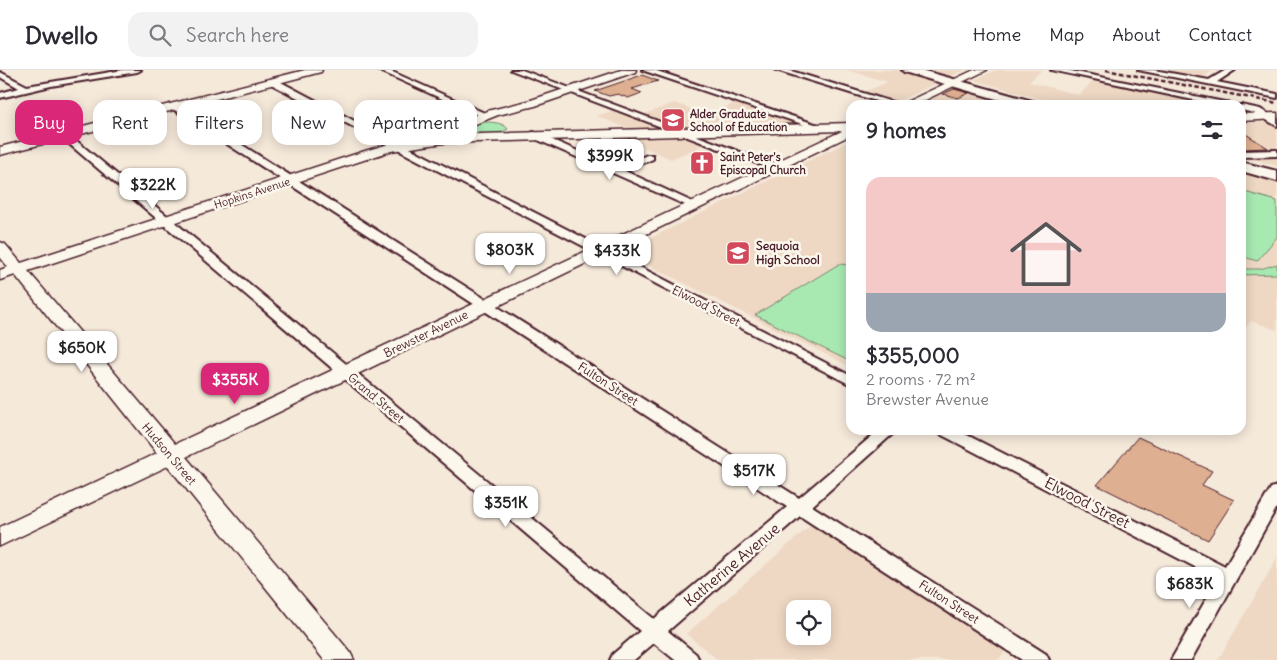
<!DOCTYPE html>
<html lang="en">
<head>
<meta charset="utf-8">
<style>
  :root { --surface:#fff; --page:#f2f2f3; --text:#2b2b33; --muted:#7c7c81; --line:#e1e1e2; --accent:#db2777 }
  body { margin:0; font-family:Delius,sans-serif; background:var(--page); color:var(--text); height:100vh; display:flex; flex-direction:column; font-size:19px; white-space:nowrap }
  * { box-sizing:border-box; margin:0 }
  p { font-size:16px; color:var(--muted) }
  .icon { flex:none; width:28px; height:28px; fill:none; stroke:currentColor; stroke-width:2; stroke-linecap:round; stroke-linejoin:round }
  .map { position:relative; flex:1; overflow:hidden }
  .sheet { position:absolute; left:846px; top:30px; width:400px; height:335px; display:flex; flex-direction:column; background:var(--surface); border-radius:15px; box-shadow:0 2px 12px #0003 }
  .sheet>* { flex:none }
  .hud { position:absolute; left:15px; top:30px; width:475px; height:45px; display:flex; gap:10px }
  .controls { position:absolute; left:786px; top:530px; display:grid; gap:10px }
  .controls a { display:grid; place-items:center; width:45px; height:45px; border-radius:10px; background:var(--surface); box-shadow:0 2px 12px #0003; font-size:25px }
  .price { position:absolute; translate:-50% -42px; padding:0 11px; border-radius:10px; background:#fff; color:#222; font-size:16px; line-height:32px; filter:drop-shadow(0 1px 2px #0008) }
  .price::after { content:''; position:absolute; left:50%; top:30px; width:15px; height:11px; margin-left:-8px; background:inherit; clip-path:polygon(0 0,100% 0,50% 100%) }
  .price.current { background:var(--accent); color:#fff }
  ul { padding:0; list-style:none }
  li { display:grid; align-content:center; gap:10px; height:265px; padding:0 20px }
  li+li { border-top:1px solid var(--line) }
  li span { display:grid; place-items:center; height:155px; border-radius:15px; color:#555 }
  li>.icon { margin-inline-start:auto }
  span .icon { width:90px; height:90px; fill:#fffc; stroke-width:1 }
  li b { font-size:21px }
  h2 { display:flex; justify-content:space-between; align-items:center; height:60px; padding:0 20px; font-size:21px }
  .tag { padding:0 18px; border-radius:15px; background:var(--surface); box-shadow:0 2px 12px #0003; font-size:18px; line-height:45px }
  .tag.current { background:var(--accent); color:#fff }
  header { display:flex; align-items:center; gap:30px; box-sizing:border-box; height:70px; padding:0 25px; background:var(--surface); border-bottom:1px solid var(--line) }
  header strong { font-size:24px }
  nav { display:flex; gap:28px; margin-inline-start:auto; font-size:18px }
  .search { width:350px; height:45px; background:var(--page); display:flex; align-items:center; gap:12px; box-sizing:border-box; padding:0 18px; border-radius:15px; color:var(--muted); font-size:19px }
  .map>svg:first-child { display:block }
</style>
</head>
<body>
<header>
<strong>Dwello</strong>
<div class="search"><svg class="icon" aria-label="search" viewBox="0 0 24 24"><circle cx="10" cy="10" r="6"/><path d="M15 15l6 6"/></svg>Search here</div>
<nav><a>Home</a><a>Map</a><a>About</a><a>Contact</a></nav>
</header>
<div class="map">
<svg width="1277" height="590" viewBox="0 0 1277 590">
  <rect width="100%" height="100%" fill="#f5e9da"/>
  <filter id="ink" filterUnits="userSpaceOnUse"><feTurbulence type="fractalNoise" baseFrequency=".02" numOctaves="2"/><feDisplacementMap in="SourceGraphic" scale="10" xChannelSelector="R" yChannelSelector="G"/><feConvolveMatrix kernelMatrix="1 2 1 2 8 2 1 2 1" color-interpolation-filters="sRGB"/></filter>
  <g filter="url(#ink)">
    <path fill="#eed8c4" fill-rule="evenodd" d="M847,0H965L898,31L864,22L888,12Z
      M996,0H1042L1029,12L1079,25L1094,10L1218,35H1061L974,10Z
      M1157,0H1214L1201,9Z
      M956,17L1018,35H920Z
      M674,33L707,44L736,33L800,54L628,59L597,46L625,36L645,44Z
      M1277,52V96L1241,86V53Z
      M678,66L703,75L671,89L623,68Z
      M851,70V297L626,184L628,179Z
      M1241,101L1277,112V260L1251,251L1241,264Z
      M811,455L1005,581L999,590H718L686,564ZM795,539H822V566H795Z
      M1277,488V590H1218Z"/>
    <path fill="#a8e9b2" stroke="#79846e" d="M482,52C491,52 503,52 508,59L498,64L451,65L473,58V54Z
      M1241,121L1277,131V167L1257,191L1241,186Z
      M839,194L851,195V292L755,245Z
      M1277,194V204L1241,205V199H1260Z"/>
    <path fill="#dfaf91" stroke="#4a1f2b" d="M642,5L658,11L632,19L642,23L628,28L618,24L609,26L595,21Z
      M954,19L969,23L958,28L943,24Z
      M1241,61L1268,78L1244,79L1241,77Z
      M1138,367L1212,401L1202,415L1234,430L1208,470L1097,415Z"/>
    <g fill="none" stroke-linecap="round" stroke-linejoin="round">
      <defs>
        <path id="street" d="M123,0H141L137,2L51,16L0,28V23L19,18L0,7V2L27,16Z
          M378,0H388L489,45L482,47Z
          M511,0H522L780,97L778,99H772Z
          M642,0H654L827,58L820,60Z
          M776,0H788L902,35H889Z
          M1051,0H1066L1229,33L1233,35H1217Z
          M1138,0H1154L1209,10L1226,0H1235L1217,12L1277,24V28Z
          M271,10H277L398,74L393,77L390,76L271,14Z
          M173,35H179L799,428L879,360H897L812,436L1046,584L1049,590H1022L800,446L668,561L696,584L699,590H675L654,573L634,590H610L613,584L640,561L61,67V63H67L654,549L787,437L173,39Z
          M1239,35H1241L1260,39L1277,49V56L1254,43L1241,40V35Z
          M534,62L617,98L647,85H653V89L625,101L699,135L694,138L690,137L531,67V63Z
          M402,74L851,306V315L402,82L397,77Z
          M1277,80V86L1241,87V81Z
          M937,360H957L1225,496L1271,418L1277,416V437L1191,590H1171L1218,509L940,364Z"/>
        <path id="secondary" d="M305,0H322L321,2L0,85V77Z
          M621,0H636L635,2L535,36L498,45L473,55L432,66L426,62L428,59L465,49L491,40L528,31Z
          M974,0H987L915,35H900Z
          M1277,43V49L1241,51V44Z
          M851,53V65L186,387L350,582L354,590H324L168,396L0,476V457L157,383L15,205L0,210V200L8,197L0,187V172L5,174L21,193L368,80L389,74L444,65ZM842,61L175,374L28,201L391,81L444,73Z"/>
        <path id="primary" d="M902,0H921L1036,32L1037,35H1017L904,2Z
          M1241,92L1277,101V111L1241,101Z"/>
      </defs>
      <use href="#street" stroke="#4a1f2b" stroke-width="4"/>
      <use href="#secondary" stroke="#4a1f2b" stroke-width="3"/>
      <use href="#primary" stroke="#4a1f2b" stroke-width="4"/>
      <use href="#street" fill="#fbf7ec" fill-rule="evenodd"/>
      <use href="#secondary" fill="#fbf7ec" fill-rule="evenodd"/>
      <use href="#primary" fill="#fbf7ec" fill-rule="evenodd"/>
      <path stroke="#4a1f2b" stroke-width="2.5" stroke-dasharray="4.5 2.5" stroke-linecap="butt" d="M1106,0L1277,33"/>
    </g>
  </g>
  <defs>
    <symbol id="university-square" viewBox="-11 -11 22 22"><rect x="-9" y="-9" width="18" height="18" rx="4" fill="#d1495b" stroke="#fbf7ec"/><path d="M0-5L7-2L0 1L-7-2ZM-4 1L0 2.5L4 1V4Q0 6-4 4Z" fill="#fff"/></symbol>
    <symbol id="church-square" viewBox="-11 -11 22 22"><rect x="-9" y="-9" width="18" height="18" rx="4" fill="#d1495b" stroke="#fbf7ec"/><path d="M-1.2-6h2.4v3.5h3.3v2.4h-3.3V6h-2.4V-.1h-3.3v-2.4h3.3Z" fill="#fff"/></symbol>
    <symbol id="school-square" viewBox="-11 -11 22 22"><rect x="-9" y="-9" width="18" height="18" rx="4" fill="#d1495b" stroke="#fbf7ec"/><path d="M0-5L7-2L0 1L-7-2ZM-4 1L0 2.5L4 1V4Q0 6-4 4Z" fill="#fff"/></symbol>
  </defs>
  <g fill-rule="evenodd">
    <use href="#university-square" x="659" y="36" width="28" height="28"/>
    <use href="#church-square" x="688" y="79" width="28" height="28"/>
    <use href="#school-square" x="724" y="169" width="28" height="28"/>
  </g>
  <g text-anchor="middle" stroke-width="5" stroke-linejoin="round" paint-order="stroke">
    <g font-size="11" font-weight="bold" fill="#4a1f2b" stroke="#fbf7ec" text-anchor="start">
      <text x="690" y="48">Alder Graduate<tspan x="690" dy="13">School of Education</tspan></text>
      <text x="720" y="91">Saint Peter's<tspan x="720" dy="13">Episcopal Church</tspan></text>
    </g>
    <g font-size="11" fill="#4a1f2b" stroke="#fbf7ec">
      <text transform="translate(252 123) rotate(-18)" y="4">Hopkins Avenue</text>
    </g>
    <g font-size="12" font-weight="bold" fill="#4a1f2b" stroke="#fbf7ec" text-anchor="start">
      <text x="756" y="180">Sequoia<tspan x="756" dy="14">High School</tspan></text>
    </g>
    <g font-size="12" fill="#4a1f2b" stroke="#fbf7ec">
      <text transform="translate(706 236) rotate(27)" y="4">Elwood Street</text>
      <text transform="translate(426 264) rotate(-26)" y="4">Brewster Avenue</text>
      <text transform="translate(608 314) rotate(33)" y="4">Fulton Street</text>
      <text transform="translate(376 328) rotate(40)" y="4">Grand Street</text>
      <text transform="translate(169 384) rotate(50)" y="4">Hudson Street</text>
      <text transform="translate(949 532) rotate(33)" y="4">Fulton Street</text>
    </g>
    <g font-size="15" fill="#4a1f2b" stroke="#fbf7ec">
      <text transform="translate(1087 433) rotate(27)" y="5">Elwood Street</text>
      <text transform="translate(732 495) rotate(-40)" y="5">Katherine Avenue</text>
    </g>
  </g>
</svg>
<div class="controls">
<a><svg class="icon" aria-label="locate" viewBox="0 0 24 24"><circle cx="12" cy="12" r="6"/><path d="M12 2v4M12 18v4M2 12h4M18 12h4"/></svg></a>
</div>
<b class="price" style="left:610px;top:111px">$399K</b>
<b class="price" style="left:153px;top:140px">$322K</b>
<b class="price" style="left:510px;top:205px">$803K</b>
<b class="price" style="left:617px;top:206px">$433K</b>
<b class="price" style="left:82px;top:303px">$650K</b>
<b class="price current" style="left:235px;top:335px">$355K</b>
<b class="price" style="left:754px;top:426px">$517K</b>
<b class="price" style="left:506px;top:458px">$351K</b>
<b class="price" style="left:1190px;top:539px">$683K</b>
<div class="hud">
<a class="tag current">Buy</a>
<a class="tag">Rent</a>
<a class="tag">Filters</a>
<a class="tag">New</a>
<a class="tag">Apartment</a>
</div>
<section class="sheet">
<h2>9 homes<svg class="icon" aria-label="filters" viewBox="0 0 24 24"><path d="M4 7h16M4 17h16"/><circle cx="9" cy="7" r="2"/><circle cx="15" cy="17" r="2"/></svg></h2>
<ul>
<li><span style="background:linear-gradient(#f6c9c9 75%,#9aa5b1 0)"><svg class="icon" aria-label="home" viewBox="0 0 24 24"><path d="M3 11l9-7 9 7M6 9v11h12V9"/></svg></span><div><b>$355,000</b><p>2 rooms · 72 m²</p><p>Brewster Avenue</p></div></li>
</ul>
</section>
</div>
</body>
</html>
